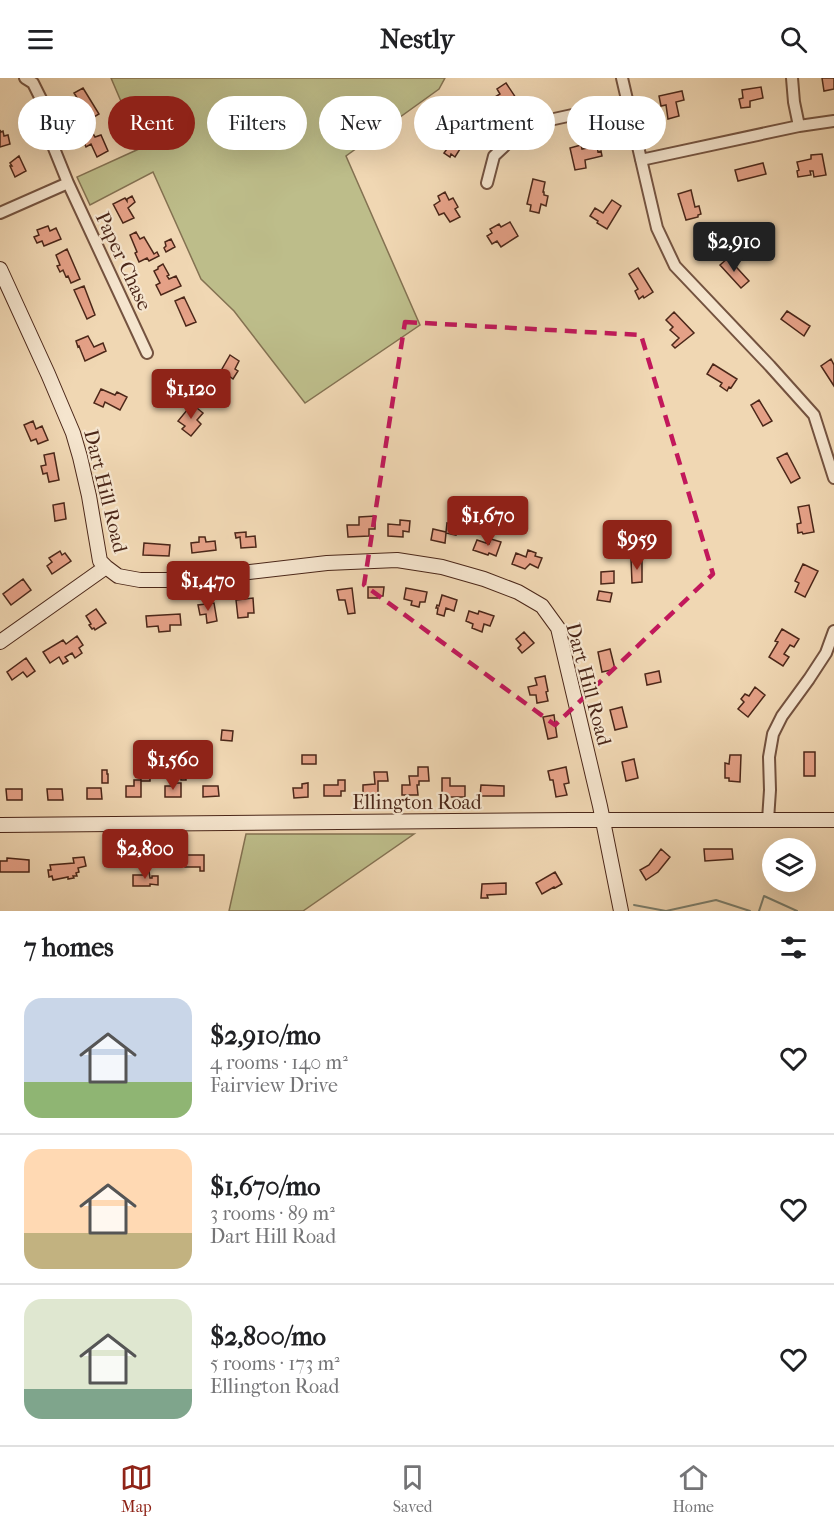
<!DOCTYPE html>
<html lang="en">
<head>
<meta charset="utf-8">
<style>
  :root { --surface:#fff; --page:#f2f2f2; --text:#202124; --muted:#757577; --line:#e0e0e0; --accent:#8f2418 }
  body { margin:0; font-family:"IM FELL French Canon",serif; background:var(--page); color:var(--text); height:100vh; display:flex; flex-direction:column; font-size:22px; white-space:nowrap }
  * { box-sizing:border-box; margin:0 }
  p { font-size:20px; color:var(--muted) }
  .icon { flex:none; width:33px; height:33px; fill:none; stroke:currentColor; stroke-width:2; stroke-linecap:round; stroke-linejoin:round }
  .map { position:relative; height:833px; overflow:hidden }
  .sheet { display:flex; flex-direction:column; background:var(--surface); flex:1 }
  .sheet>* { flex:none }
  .guide { position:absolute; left:18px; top:18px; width:798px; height:54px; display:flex; gap:12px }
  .fabs { position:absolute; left:762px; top:760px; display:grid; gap:12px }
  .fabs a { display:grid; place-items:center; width:54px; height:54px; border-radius:50%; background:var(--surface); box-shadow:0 6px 24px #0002; font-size:30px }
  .price { position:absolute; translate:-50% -51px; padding:0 14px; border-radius:6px; background:var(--accent); color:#fff; font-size:20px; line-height:39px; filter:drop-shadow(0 2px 3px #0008) }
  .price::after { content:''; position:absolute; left:50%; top:36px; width:18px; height:14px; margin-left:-9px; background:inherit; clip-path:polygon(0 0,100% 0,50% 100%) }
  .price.active { background:#222; color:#fff }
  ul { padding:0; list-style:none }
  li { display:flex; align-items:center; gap:18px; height:150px; padding:0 24px }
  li+li { border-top:2px solid var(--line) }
  li span { display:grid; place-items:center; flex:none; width:168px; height:120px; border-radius:18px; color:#555 }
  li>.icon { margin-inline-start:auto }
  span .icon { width:72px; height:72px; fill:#fffc; stroke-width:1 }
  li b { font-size:26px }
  h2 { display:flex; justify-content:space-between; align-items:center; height:72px; padding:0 24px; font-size:26px }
  .tag { padding:0 21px; border-radius:27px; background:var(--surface); box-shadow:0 6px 24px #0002; font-size:21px; line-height:54px }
  .tag.active { background:var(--accent); color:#fff }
  header { display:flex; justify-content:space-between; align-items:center; height:78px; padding:0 24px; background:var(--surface); font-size:27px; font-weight:800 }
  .tab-bar { display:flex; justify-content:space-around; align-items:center; height:84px; border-top:2px solid var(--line); background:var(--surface); font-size:16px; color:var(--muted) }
  .tab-bar a { display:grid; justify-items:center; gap:3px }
  .tab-bar .active { color:var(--accent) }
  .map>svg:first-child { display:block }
</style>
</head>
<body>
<header><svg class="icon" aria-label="menu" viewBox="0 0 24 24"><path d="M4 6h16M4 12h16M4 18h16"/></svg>Nestly<svg class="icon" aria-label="search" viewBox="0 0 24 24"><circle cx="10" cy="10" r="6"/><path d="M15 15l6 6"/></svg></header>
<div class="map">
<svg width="834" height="833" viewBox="0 0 834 833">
  <rect width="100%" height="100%" fill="#f0d7b3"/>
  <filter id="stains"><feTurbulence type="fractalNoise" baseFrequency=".00333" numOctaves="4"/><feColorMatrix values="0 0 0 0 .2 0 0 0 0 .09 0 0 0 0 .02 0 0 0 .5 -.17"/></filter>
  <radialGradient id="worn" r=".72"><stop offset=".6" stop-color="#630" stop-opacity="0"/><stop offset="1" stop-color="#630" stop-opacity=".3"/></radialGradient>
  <path fill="#bdbd8a" stroke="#847252" stroke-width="1.5" d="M111,0H445L439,11L346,78L420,247L305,325L234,233L201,201L153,94L90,127L77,99L141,70Z
    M246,756H414L303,833H229Z"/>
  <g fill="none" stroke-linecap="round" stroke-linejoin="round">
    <path stroke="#7b7f6e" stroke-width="2" d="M634,827L666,833L716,822L750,833
      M759,833L764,818L797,833"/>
  </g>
  <path fill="#e5a187" stroke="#4b2719" stroke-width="1.5" d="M822,0H834V11L824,13Z
    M506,5L518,23L508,29L506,26L493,33L490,29L488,30L485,25L500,16L497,11Z
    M761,9L763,20L750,23V29L741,30L739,21L743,20L742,12Z
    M83,10L99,36L89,42L84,34L82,36L80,33L82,31L79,27L81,26L74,15Z
    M682,13L684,22L676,24L679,38L668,41L666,27L661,28L659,18Z
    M461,45L477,56L470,66L465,63L455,79L451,76L450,79L444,75L457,57L454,55Z
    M0,52L1,54L3,53L4,58L8,57L10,66L0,69Z
    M92,54L95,59L101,57L108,73L97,79L91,66L86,69L82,59Z
    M581,67L582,71L597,68L598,74L601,73L602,78L585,82L586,90L575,92L570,70Z
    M822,76L826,97L814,99L813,93H810L811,97L798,99L797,93L799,92L797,84L811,81V77Z
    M19,78L26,93L15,99L10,88H12L10,85Z
    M763,85L766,96L738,103L735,92Z
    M533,101L545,104L543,114H544V117L548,118L546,128L541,126L539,135L530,133L531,127L527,126Z
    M691,112L695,129L699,128L701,136L698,137V139L686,142L678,116Z
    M445,114L449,122L453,120L458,129L455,131L460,139L450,144L444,135L439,137L434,127L440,123L438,118Z
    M132,118L135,124L128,130L134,140L123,145L113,126L125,120L127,123V121Z
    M612,122L621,128L607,151L597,145L598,143L590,138L595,130L603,135Z
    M510,144L518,158L501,169L497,163L492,166L487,158L492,155L490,151L499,146L501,149Z
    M48,148L50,153L56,150L61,161L44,168L42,163L37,165L34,159L39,157L37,152Z
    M136,154L140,161L144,159L154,176L157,174L159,178L149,183L147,180L139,184L135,175L137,174L130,157Z
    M171,161L175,169L166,174L164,170L166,168L165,164Z
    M67,171L80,201L71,205L68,198L66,199L63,192L60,194L57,188L60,187L56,177Z
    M728,180L749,203L741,210L720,187Z
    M163,186L169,197L167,198L169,201L176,198L181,208L161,217L156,207L160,205L154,193L158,191V189Z
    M638,190L653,214L644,220L643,218L639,221L635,213L638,211L629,196Z
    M84,208L95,237L87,241L74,212Z
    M184,219L196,244L186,248L175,223Z
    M787,233L810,248L804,258L781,241Z
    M674,234L694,255L675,270L672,267L679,260L670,252L673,249L666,242Z
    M88,258L94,269L103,265L106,273L85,283L79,268L78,269L76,263Z
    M230,277L239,283L235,291L238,293L233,301L229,298L222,309L214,305Z
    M831,281L834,287V308L821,288Z
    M713,286L737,301L731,310L729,309L727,313L720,308L722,305L707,296Z
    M101,311L115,317L117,314L127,319L120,332L105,324L103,329L94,325Z
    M759,322L772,343L763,348L751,327Z
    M192,326L203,335L197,342L201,346L191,358L182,351L185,348L178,343Z
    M33,343L36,351L42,348L48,362L38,366L36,361L31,363L24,347Z
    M54,375L59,402L49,404L47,395L43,396L41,388L46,387L44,377Z
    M787,375L800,400L791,405L777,380Z
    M64,425L66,441L55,443L53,427Z
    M809,427L814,454L803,456L802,454L798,455L797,446L801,445L798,429Z
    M375,438V451H369V458L348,459L347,447H359V439Z
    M400,442L410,443L409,454L403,453V459L388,458V446L400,447Z
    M447,445L458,447L456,457L446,455L445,465L431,462L433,451L446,454Z
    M246,454V459L255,458L256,469L241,470L240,459L236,460L235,455Z
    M199,459H205L206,464L215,463L216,472L192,475L191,465L199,464Z
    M491,461L501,464L496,478L489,475L488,477L473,472L477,462L489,466Z
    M144,465L170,467L169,478L143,477Z
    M528,472L536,475L535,478L542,480L538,490L530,486L525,491L512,486L516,475L526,479Z
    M60,473L62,477L65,475L71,483L52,496L47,488L52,484L49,480Z
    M631,481H642V504L632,505Z
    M803,486L818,493L805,519L795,514L799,505L795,503Z
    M614,493V505L601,506V494Z
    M23,501L31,512L11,527L3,516Z
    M368,509H384L383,518H378V520H368Z
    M352,510L355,535L348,536L345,522H339L337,512Z
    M406,510L427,514L425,524H420L419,529L411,527L412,523L404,521Z
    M599,513L612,515L610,524L597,522Z
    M442,517L457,522L454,533L446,530L444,538L437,536L438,530H436L437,527L439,528Z
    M253,520L254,535H248V539L238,540L236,522Z
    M214,525L217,543L207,545L206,536L200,537L198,527Z
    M96,531L106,545L95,552L94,550L92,551L89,547L91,546L86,538Z
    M469,533L478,536L479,533L494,538L490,548L484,546L482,554L472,550L473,546L466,543Z
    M180,536L181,547H170V553L159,554L158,548L147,549L146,538Z
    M782,551L799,561L794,569L790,567L784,576L789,579L783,588L769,579L778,564L775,563Z
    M524,554L534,565L522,575L518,570L521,567L516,561Z
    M77,558L83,567L79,570L82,575L75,580L72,575L65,579L68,583L63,586L59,579L50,585L43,574L63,562L66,566Z
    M610,571L615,591L602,594L598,574Z
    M26,580L35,593L27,599L23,594L12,602L7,594Z
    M659,593L661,604L647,607L645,596Z
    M545,598L548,613L546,614L548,623L537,625L536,617H530L528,609L537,607L535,600Z
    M755,609L765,617L748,639L738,631L744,624L741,621L745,616L749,618Z
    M622,629L627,649L615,652L610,632Z
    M554,637L557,659L548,661L543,639Z
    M222,652L233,653L232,663L221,662Z
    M804,674H815V698H804Z
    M302,677H316V686H302Z
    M730,677H741L740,704L729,703V700H725V685L729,686Z
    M634,681L638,700L626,703L622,684Z
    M180,688H186V702H181Z
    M418,689H428L429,703H419V707H417L418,717H402V707H410L409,698H418Z
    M566,689L569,705L564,706L567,717L556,719L553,702H550L548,693Z
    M102,692H107V696H108V705H102Z
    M140,692H150V703H141V719H126V708H134V702H141Z
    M374,694H387L388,703H378V716L363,717V707L375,706Z
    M442,700H450V708H465V719H442Z
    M338,702H345V713H341V718H324V707H338Z
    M172,705H181V719H165V708H172Z
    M308,705V719L294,720L293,710H302V706Z
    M481,707L504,708V718H480Z
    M203,708H218L219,718L203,719Z
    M87,710H101L102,721H87Z
    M6,711H22V722H7Z
    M47,711H62L63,722H48Z
    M661,771L670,779L658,794L646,802L640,792L649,787Z
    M704,771H732L733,781L705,783Z
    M185,777H204V793H200V789H185Z
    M766,778H772V789H765Z
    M84,779L86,788L78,790L79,794L76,795L77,798H73L74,800L68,801V799L53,802L52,798L49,799L48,792H51L50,787L74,785L73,780Z
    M7,780L29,782V794H0V783H7Z
    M145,793H149L150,800H152V798H158V807L150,806V808H133V797H145Z
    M555,794L562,806L555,810L554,809L542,816L536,805Z
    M506,805V816L487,817L488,820H481L482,806Z"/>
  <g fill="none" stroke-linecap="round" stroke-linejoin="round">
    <defs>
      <path id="street" d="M25,0L33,5L42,23L49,58L68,105L147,275
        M622,0L657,150L675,188L770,288L814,337L834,400
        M792,0L794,24L799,48
        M641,82L799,48L834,43
        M487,105L494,78L515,58L545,43L627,25
        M0,135L68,105
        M768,742L770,712L769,679L773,656L782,638L809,601L826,575L834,553"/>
      <path id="secondary" d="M0,191L48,296L73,355L80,379L89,418L100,483L106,489L118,498L140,502H180L327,485L397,482L442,489L484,501L518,514L542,528L558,550L600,728L621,833
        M0,564L106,489
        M0,747L571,742H834"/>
    </defs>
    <use href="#street" stroke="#745340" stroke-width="14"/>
    <use href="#secondary" stroke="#4b2719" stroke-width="16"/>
    <use href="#street" stroke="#f5e5ce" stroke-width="10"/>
    <use href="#secondary" stroke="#f5e5ce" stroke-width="14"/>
  </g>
  <path fill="none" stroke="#c2185b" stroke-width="4.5" stroke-dasharray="12 8" stroke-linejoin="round" d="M405,244L641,257L713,496L555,647L364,507Z"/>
  <g text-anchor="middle" stroke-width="4.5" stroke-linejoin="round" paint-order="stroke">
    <g font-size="20" fill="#4b2719" stroke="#f5e5ce">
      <text transform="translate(124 183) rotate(65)" y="7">Paper Chase</text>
      <text transform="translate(106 413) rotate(76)" y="7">Dart Hill Road</text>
      <text transform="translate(589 606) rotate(75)" y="7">Dart Hill Road</text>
      <text x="417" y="731">Ellington Road</text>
    </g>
  </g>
  <rect width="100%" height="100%" filter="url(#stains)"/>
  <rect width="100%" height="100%" fill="url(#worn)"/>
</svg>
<div class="fabs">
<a><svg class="icon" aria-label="layers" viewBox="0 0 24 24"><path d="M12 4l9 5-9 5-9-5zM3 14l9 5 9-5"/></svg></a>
</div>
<b class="price active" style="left:734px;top:195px">$2,910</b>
<b class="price" style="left:191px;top:342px">$1,120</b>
<b class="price" style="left:488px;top:469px">$1,670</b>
<b class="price" style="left:637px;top:493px">$959</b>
<b class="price" style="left:208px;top:534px">$1,470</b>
<b class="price" style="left:173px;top:713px">$1,560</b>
<b class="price" style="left:145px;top:802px">$2,800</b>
<div class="guide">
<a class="tag">Buy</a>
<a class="tag active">Rent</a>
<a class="tag">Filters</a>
<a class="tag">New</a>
<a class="tag">Apartment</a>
<a class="tag">House</a>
</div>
</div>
<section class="sheet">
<h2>7 homes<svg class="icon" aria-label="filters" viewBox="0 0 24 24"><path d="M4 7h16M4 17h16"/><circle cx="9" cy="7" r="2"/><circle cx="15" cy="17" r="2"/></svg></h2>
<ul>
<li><span style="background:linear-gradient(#c9d6e8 70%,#8fb573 0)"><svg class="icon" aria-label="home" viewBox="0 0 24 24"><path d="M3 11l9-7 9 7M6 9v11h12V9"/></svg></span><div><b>$2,910/mo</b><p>4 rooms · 140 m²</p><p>Fairview Drive</p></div><svg class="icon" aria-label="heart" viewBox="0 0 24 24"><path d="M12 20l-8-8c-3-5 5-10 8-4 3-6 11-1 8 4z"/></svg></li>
<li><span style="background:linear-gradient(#ffd9b3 70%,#c2b280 0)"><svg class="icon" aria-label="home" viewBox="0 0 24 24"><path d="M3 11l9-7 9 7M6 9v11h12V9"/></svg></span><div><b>$1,670/mo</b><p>3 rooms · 89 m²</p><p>Dart Hill Road</p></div><svg class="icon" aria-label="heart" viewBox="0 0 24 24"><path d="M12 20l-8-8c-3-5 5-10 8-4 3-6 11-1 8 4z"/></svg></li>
<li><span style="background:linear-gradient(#dfe7d0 75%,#7fa58c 0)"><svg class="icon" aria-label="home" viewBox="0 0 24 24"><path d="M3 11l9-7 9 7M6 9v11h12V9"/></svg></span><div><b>$2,800/mo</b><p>5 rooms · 173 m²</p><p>Ellington Road</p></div><svg class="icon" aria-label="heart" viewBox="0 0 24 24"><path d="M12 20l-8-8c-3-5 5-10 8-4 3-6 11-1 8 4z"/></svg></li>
</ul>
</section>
<nav class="tab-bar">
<a class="active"><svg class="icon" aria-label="map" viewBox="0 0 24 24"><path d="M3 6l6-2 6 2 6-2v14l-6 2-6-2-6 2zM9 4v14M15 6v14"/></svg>Map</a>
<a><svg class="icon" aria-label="saved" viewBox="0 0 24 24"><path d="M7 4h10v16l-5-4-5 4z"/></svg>Saved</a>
<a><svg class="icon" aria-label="home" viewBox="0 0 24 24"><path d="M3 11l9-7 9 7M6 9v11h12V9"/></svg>Home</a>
</nav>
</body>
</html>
